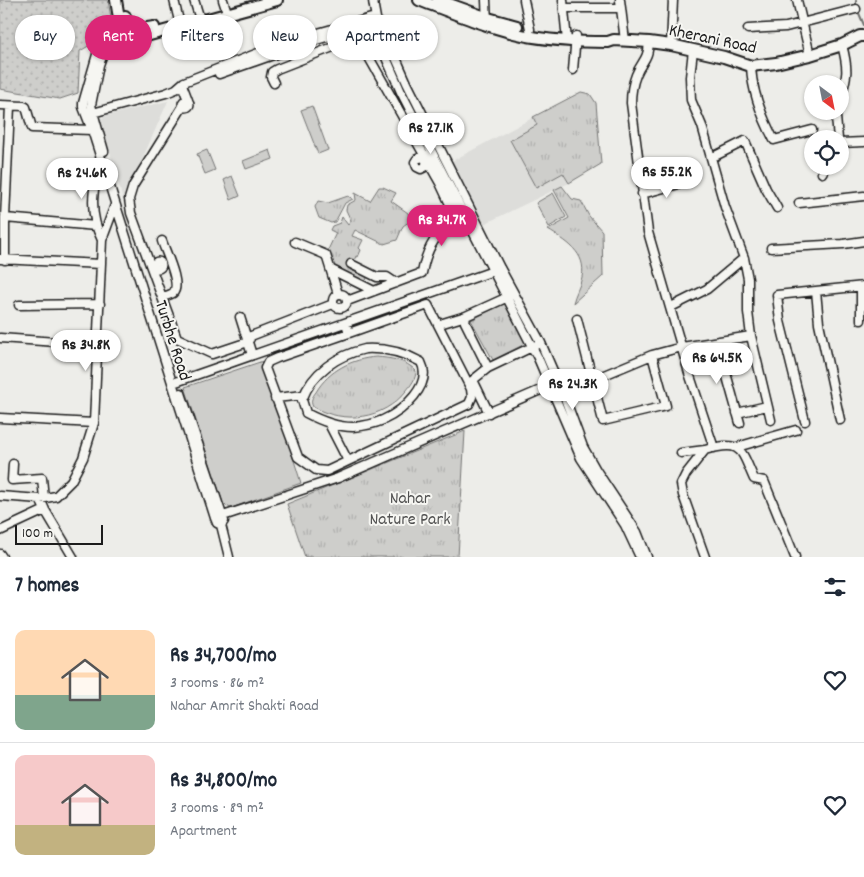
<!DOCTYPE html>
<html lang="en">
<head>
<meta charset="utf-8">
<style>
  :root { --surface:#fff; --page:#f6f6f7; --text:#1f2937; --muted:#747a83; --line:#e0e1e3; --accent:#db2777 }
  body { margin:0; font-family:Dekko,sans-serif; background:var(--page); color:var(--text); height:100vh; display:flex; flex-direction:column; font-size:19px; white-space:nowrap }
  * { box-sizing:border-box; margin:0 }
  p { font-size:16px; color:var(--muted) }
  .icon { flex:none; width:28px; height:28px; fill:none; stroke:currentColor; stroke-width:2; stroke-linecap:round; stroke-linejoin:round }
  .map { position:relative; height:557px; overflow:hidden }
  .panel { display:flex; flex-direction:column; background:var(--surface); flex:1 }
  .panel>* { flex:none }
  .banner { position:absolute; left:15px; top:15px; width:500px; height:45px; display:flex; gap:10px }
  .needle { width:32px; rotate:148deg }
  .buttons { position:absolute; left:804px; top:75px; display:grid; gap:10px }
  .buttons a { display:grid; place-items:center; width:45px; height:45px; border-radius:50%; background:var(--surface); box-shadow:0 1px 4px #0004; font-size:25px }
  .scale { position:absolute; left:15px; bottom:12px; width:88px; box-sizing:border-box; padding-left:5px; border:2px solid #1c1c1c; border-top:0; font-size:14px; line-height:18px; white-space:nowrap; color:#1c1c1c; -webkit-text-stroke:4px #f6f6f2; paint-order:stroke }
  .price { position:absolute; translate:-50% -42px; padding:0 11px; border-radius:18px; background:#fff; color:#222; font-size:16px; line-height:32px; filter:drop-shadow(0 1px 2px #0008) }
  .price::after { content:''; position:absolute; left:50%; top:30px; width:15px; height:11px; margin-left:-8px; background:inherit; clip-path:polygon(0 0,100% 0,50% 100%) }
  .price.current { background:var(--accent); color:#fff }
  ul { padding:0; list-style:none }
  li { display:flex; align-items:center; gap:15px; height:125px; padding:0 15px }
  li+li { border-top:1px solid var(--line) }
  li span { display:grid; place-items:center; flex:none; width:140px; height:100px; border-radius:10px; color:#555 }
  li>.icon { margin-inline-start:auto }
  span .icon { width:60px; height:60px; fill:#fffc; stroke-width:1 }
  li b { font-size:21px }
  h2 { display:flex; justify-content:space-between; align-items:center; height:60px; padding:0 15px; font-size:21px }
  .chip { padding:0 18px; border-radius:22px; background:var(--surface); box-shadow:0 1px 4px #0004; font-size:18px; line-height:45px }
  .chip.current { background:var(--accent); color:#fff }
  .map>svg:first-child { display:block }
</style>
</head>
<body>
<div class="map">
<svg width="864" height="557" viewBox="0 0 864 557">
  <defs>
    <pattern id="park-tufts" width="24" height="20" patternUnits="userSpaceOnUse" patternTransform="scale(1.25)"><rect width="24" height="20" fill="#cececb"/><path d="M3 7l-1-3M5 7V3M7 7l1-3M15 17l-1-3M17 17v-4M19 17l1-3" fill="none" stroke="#b0b0ae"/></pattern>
    <pattern id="garden-dots" width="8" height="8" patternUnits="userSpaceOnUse" patternTransform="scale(1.25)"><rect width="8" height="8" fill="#cececb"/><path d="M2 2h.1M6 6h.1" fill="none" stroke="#b0b0ae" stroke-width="1.8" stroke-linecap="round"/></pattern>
  </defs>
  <rect width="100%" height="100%" fill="#edede9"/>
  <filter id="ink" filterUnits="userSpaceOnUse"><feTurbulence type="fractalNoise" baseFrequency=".02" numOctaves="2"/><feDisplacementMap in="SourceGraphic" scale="10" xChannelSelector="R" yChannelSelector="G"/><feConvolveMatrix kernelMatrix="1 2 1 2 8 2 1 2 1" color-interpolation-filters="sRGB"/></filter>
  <g filter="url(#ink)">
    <path fill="#ddddda" d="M581,92L590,94L596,103L601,164L569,183L484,224L452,161Z
      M168,101L124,200H123L101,119L104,116Z"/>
    <path fill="#cececb" stroke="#757574" d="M312,106L328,150L318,154L301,110Z
      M207,150L215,170L205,174L197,154Z
      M270,150L273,159L246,169L243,161Z
      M232,176L240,196L231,200L224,180Z
      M553,193L566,217L549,227L536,203Z
      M263,361L301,483L231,508L226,506L223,503L185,387Z"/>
    <path fill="url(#park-tufts)" stroke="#757574" d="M581,92L590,94L596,103L601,164L569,183L563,173L536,188L510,140L537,125L533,117Z
      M562,186L572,199L581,201L589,216L602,231L603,276L573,303C575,294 580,287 582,277C587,253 566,241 548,230L569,218L554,190Z
      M379,187H383L396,193L391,201L408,213L410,221L403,226L397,240L384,244L355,230L352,236L363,240L359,248L361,250L358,257L356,256L350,270L366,276L367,279L365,281L333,267L327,252L336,233L330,230L332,226L340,223L342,217L348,225L351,221L346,210L347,205L356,200L355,193L370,201Z
      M348,196L353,199L345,203L335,222L331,223L319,218L315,207L318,201L328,203Z
      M507,302L529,342L493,360L471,320Z
      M376,357C390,358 406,360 416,371C416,379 411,385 406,391C383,420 344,424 313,407C310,401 312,397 316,392C329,370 352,359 376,357Z
      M465,431L458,557H305L287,504Z"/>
    <path fill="url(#garden-dots)" stroke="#757574" d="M0,0H108L113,30L109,34L80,51L78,93L60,99L0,89Z"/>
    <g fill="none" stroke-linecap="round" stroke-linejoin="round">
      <path stroke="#6f6f6d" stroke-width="2" d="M856,0V7
        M858,11L864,25"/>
      <defs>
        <path id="minor" d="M174,0L179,21
          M194,0L199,16
          M223,0L226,9
          M373,0C374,12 379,25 377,37L401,92L538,358L581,458L625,525L640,557
          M486,0L487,23
          M524,0L530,29
          M563,0L567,41
          M620,0L625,41
          M797,0L810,55
          M564,8H621
          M126,27L102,45L98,51L83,103V107L92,130L215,518L217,523L221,525L229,557
          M378,29L385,33L407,83L500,268L541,343L566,401L583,447L596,470L637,532L647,557
          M748,29L786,27L856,9
          M649,42C648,61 642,60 636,75C632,85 631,93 631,103L648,232L689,373L714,448
          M671,45L673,0
          M693,50L690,77L691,100L702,126L725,207L744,258L748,279V312L751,336L771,420
          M751,66C752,92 762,117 774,140L812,130
          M573,70L576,36
          M219,74L310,42L376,22
          M274,83L271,77L272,72L277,69L351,40H357L362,45L440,183L456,217C436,235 427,246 422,273L347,301
          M183,87L188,100
          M182.5 104a3.5 3.5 0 1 1 7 0a3.5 3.5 0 1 1-7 0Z
          M840,101C847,76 849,71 842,45
          M0,105L24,106L26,107L32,128L92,130
          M183,106L133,186L129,199L131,213L177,338L212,354L248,342L251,336L333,304
          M837,111L836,117L838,139
          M89,114L166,93L176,89L184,82L258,53L307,36L375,17
          M840,143L864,142
          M104,151L91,105L99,65L104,51L107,47L131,33
          M424,158L427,162L425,167L421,169L417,167L415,162L417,159L429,154
          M711,158L745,141L766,189L777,208
          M100,159C93,188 88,212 102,240
          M822,173L826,166
          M642,194L686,182
          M799,203L864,196
          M5,218L96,226
          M162,241C165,251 182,285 173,293C170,295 165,296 162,297
          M295,242L326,255L338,294
          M771,248L843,244L864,241
          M0,259L101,264
          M5,260V218L10,106
          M154.5 265a3.5 3.5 0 1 1 7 0a3.5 3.5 0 1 1-7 0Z
          M351,264L377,277H387L396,283
          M332,270L374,291
          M861,287V320
          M816,291L819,323L840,420
          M333 301a7 7 0 1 1 14 0a7 7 0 1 1-14 0Z
          M19,305L100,304
          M671,307L707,289L744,258
          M466,316L465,322L488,368
          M240,317L252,355
          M577,319L603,421L666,406L652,355
          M346,323L349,333L277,358L268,362L265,368L298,457L316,470L327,471L469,404L472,397L471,389L428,305L349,333
          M443,323L466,316L510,296
          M0,338L99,345
          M719,341L724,366L740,423
          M365,349C386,348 403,352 421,362C433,385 403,411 383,420C374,424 364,426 353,427C336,427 321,421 306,413L302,400C312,372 338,355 365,349Z
          M592,380L652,355L682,347L751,336
          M173,383L496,270
          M181,393L224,521L221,525
          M275,398L304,395
          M489,413L473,380L488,368L536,345
          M737,413L767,406
          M0,418L94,423
          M805,421L780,321L777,295L864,286
          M329,424L348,461
          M737,447L796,430
          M681,453L705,450
          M13,464L12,480L42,478L44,498
          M0,496L40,499L56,496L71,481L83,458L94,423L102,240L115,205
          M40,499L45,510L73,557
          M220,517L338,478L552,385
          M0,531L45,510
          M0,554L2,557
          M705,557L683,495L681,484L686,474L705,450C742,440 740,448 754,479L764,481L795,557"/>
        <path id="major" d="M116,0C119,16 119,38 139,38L277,0
          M419,0C453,13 487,27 522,35C551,41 579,42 608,42L614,40L649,42L671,45L724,57L751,66L776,63L810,55L842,45L860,36H864
          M438,0L488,18L517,26
          M125,16L128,26L135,30L154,27"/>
      </defs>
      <use href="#minor" stroke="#1c1c1c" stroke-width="11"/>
      <use href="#major" stroke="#1c1c1c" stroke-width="14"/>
      <use href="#minor" stroke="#f6f6f2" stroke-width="8"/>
      <use href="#major" stroke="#f6f6f2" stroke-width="10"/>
    </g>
  </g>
  <g text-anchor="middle" stroke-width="4" stroke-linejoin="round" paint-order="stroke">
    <g font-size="18" fill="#1c1c1c" stroke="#f6f6f2">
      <text transform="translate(713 38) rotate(12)" y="6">Kherani Road</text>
      <text transform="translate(174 340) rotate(72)" y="6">Turbhe Road</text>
    </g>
    <g font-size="18" fill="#515151" stroke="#f6f6f2">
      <text x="410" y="503">Nahar<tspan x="410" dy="21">Nature Park</tspan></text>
    </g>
  </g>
</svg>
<div class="buttons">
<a><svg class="needle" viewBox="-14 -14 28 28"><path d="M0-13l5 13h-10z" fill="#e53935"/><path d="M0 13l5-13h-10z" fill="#747a83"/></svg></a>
<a><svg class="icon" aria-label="locate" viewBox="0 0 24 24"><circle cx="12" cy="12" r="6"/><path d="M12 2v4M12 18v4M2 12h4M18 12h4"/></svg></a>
</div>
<div class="scale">100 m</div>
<b class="price" style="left:431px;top:155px">Rs 27.1K</b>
<b class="price" style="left:667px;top:199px">Rs 55.2K</b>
<b class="price" style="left:82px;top:200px">Rs 24.6K</b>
<b class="price current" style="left:442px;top:247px">Rs 34.7K</b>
<b class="price" style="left:86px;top:372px">Rs 34.8K</b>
<b class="price" style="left:717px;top:385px">Rs 64.5K</b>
<b class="price" style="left:573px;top:411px">Rs 24.3K</b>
<div class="banner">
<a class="chip">Buy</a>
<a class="chip current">Rent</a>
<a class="chip">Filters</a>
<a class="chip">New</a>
<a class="chip">Apartment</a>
</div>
</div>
<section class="panel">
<h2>7 homes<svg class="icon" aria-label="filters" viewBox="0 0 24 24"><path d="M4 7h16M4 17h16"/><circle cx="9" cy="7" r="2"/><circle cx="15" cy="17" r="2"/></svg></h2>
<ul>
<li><span style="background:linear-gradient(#ffd9b3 65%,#7fa58c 0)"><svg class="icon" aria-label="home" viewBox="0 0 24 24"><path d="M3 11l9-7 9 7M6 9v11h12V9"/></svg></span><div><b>Rs 34,700/mo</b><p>3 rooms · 86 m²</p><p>Nahar Amrit Shakti Road</p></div><svg class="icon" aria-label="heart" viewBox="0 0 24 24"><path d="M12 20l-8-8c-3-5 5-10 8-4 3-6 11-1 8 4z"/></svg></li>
<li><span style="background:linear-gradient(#f6c9c9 70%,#c2b280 0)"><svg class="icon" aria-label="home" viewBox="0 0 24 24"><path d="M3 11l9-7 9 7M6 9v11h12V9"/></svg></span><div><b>Rs 34,800/mo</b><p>3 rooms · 89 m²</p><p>Apartment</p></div><svg class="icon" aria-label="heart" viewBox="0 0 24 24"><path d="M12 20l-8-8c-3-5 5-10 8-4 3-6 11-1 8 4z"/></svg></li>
</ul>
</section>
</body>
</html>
